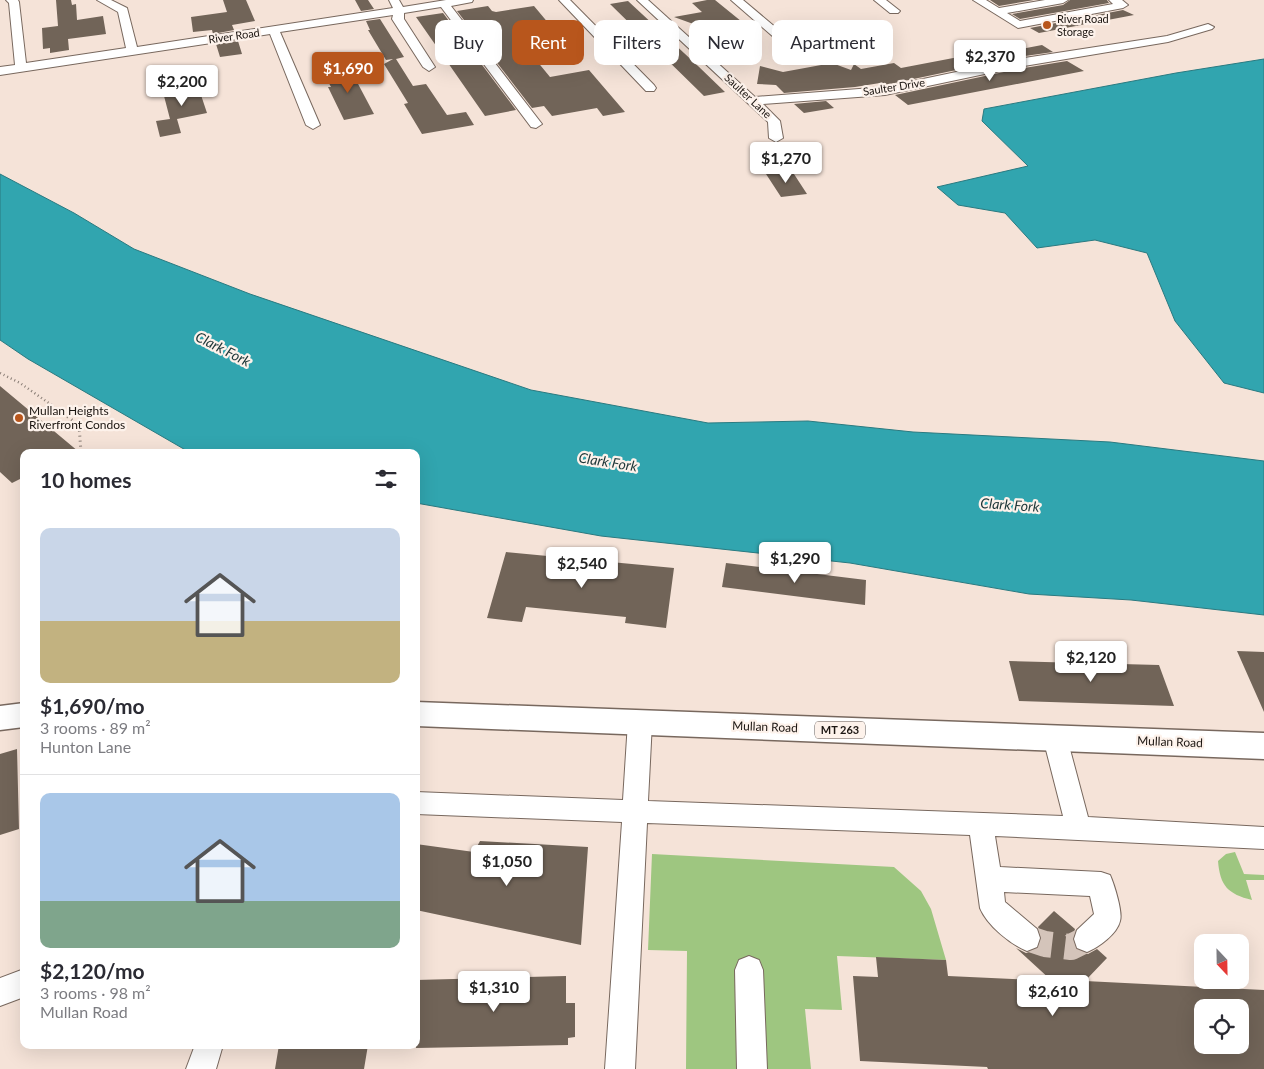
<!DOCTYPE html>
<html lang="en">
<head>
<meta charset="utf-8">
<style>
  :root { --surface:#fff; --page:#f2f2f3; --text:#2b2b33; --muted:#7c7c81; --line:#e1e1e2; --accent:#b8561c }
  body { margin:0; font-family:Lato,sans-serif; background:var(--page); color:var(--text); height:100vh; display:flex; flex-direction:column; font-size:19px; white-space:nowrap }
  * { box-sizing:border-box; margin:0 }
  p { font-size:16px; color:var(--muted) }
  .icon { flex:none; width:28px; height:28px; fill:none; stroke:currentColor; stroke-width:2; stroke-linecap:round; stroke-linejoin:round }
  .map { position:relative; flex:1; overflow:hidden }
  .side { position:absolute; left:20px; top:449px; width:400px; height:600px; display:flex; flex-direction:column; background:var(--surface); border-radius:10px; box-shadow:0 5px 20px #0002 }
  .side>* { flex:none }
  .banner { position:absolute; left:435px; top:20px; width:475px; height:45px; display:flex; gap:10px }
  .needle { width:32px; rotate:158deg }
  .tools { position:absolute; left:1194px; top:934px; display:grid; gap:10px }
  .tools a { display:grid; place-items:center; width:55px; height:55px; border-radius:10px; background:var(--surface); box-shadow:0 5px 20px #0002; font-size:25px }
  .price { position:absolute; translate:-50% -42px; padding:0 11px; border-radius:5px; background:#fff; color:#222; font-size:16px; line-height:32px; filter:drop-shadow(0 1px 2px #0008) }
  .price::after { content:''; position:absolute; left:50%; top:30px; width:15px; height:11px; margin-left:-8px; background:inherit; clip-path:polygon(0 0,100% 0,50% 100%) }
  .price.selected { background:var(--accent); color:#fff }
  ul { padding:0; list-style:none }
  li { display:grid; align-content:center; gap:10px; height:265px; padding:0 20px }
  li+li { border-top:1px solid var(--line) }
  li span { display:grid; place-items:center; height:155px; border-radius:10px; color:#555 }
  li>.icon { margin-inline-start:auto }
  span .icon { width:90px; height:90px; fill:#fffc; stroke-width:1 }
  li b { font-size:21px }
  h2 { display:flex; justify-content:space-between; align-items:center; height:60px; padding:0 20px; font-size:21px }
  .tag { padding:0 18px; border-radius:10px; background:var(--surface); box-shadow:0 5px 20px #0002; font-size:18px; line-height:45px }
  .tag.selected { background:var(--accent); color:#fff }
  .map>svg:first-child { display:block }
</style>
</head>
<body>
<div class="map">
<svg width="1264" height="1069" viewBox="0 0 1264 1069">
  <rect width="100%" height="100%" fill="#f5e3d8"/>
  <path fill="#9ec680" d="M1235,852L1244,874L1264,875V880H1246L1252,900C1228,894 1220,886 1218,861L1226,854Z
    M652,854L894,867L921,891L931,909L946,960L837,956L842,1010L805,1009L811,1069H686L687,951L648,950Z"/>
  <path fill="#31a5af" stroke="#2a7a80" d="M1264,59V393L1224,383L1175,321L1147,253L1095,240L1037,248L1005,213L958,205L937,187L1028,166L982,121L984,109L1176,73Z
    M0,174L74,213L134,249L250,294L531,390L708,423L808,421L913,432L1110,442L1264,461V615L1131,600L1029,594L850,563L601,536L416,503V452H189L28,359L0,340Z"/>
  <path fill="#716458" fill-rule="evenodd" d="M56,0H71L72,5L76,4L77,20L103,16L106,34L68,39L69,50L50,53V48L43,49L42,28L58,26Z
    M223,0H246L255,21L232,25L234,30L213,34L212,30L193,32L191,17L227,12Z
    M355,0H368L374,9L361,11Z
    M707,0H715L752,30L719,46L721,34L674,17L702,12L692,3Z
    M990,0H1034L999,6Z
    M1070,0H1107L1109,3L1020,19L1012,14L1063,5Z
    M628,1L698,66L725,92L704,96L610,4Z
    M488,6L492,11L496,12L534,6L565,43L527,49L550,77L589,70L625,112L603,116L597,108L552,116L544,106L532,108L457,11Z
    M1123,10L1134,15L1039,33L1030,28Z
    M443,13L516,110L485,116L416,17Z
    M380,19L404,57L396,59L413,86L426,84L447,115L466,112L474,125L422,134L404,104L408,103L384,64L393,59L386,60L368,30H370L366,21Z
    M238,41L242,54L220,57L216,44Z
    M1042,45L1053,52L1018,57L885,85L880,83L855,87L784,93L776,85L757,84L760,66L783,72L832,63L851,70L854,64L861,69L894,63L901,68L990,51L994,54Z
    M1067,61L1084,71L908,105L895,95L1018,69Z
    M348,68L357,82L374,114L344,120L328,87H331L323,72Z
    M196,80L207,113L177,119L181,133L160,137L156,121L170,119L164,96L179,93L176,83Z
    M826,101L834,108L804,113L794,104Z
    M792,171L807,194L781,197L766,174Z
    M0,386L79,452H24V477L12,483L0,472Z
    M506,552L674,568L666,628L625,623L626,617L526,607L522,622L487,618Z
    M726,563L866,580L865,605L722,587Z
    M1237,651L1264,652V712Z
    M1009,661L1159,665L1174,706L1019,701Z
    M17,749L19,829L0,835V754Z
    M480,841L588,847L581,945L416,910V844L474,852Z
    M1054,911L1075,929L1072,940L1076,950L1088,954L1097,949L1107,958L1085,981L1264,990V1069H988L987,1067L860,1061L853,976L878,977L876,957L946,960L948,976L1052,981L1016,948L1026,953L1038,949L1042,937L1038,927ZM1202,1008H1240V1045H1202Z
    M566,976V1003H575V1037L568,1038V1045L416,1048V980Z
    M279,1045H368L364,1069H275Z"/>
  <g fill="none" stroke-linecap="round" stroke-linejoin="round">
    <path stroke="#d4c4ba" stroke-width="26" stroke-dasharray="26 13" stroke-linecap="butt" d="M1027,938L1045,944L1071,947L1087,939"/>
    <defs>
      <path id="minor" d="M6,0H18L19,2L26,63L126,48L118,12L97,0H111L127,8L137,47L393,8L389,0H399L403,7L446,0H473L472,2L451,6L542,124L536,128L531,127L441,7L404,13V19L435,67L429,71L423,67L392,19L393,15L280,32L320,125L313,129L306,125L270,34L0,75V67L15,65L9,3Z
        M559,0H570L654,85L656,88L654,91H646Z
        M637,0H648L755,97L885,87L1018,59L1167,36L1208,24L1214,27L1212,29L1168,42L1018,67L885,95L763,104L780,121L783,138L776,142L769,138L768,122Z
        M731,0H743L787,37L789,39L785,48H777L775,46L777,40Z
        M874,0H886L900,11L898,13H890Z
        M973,0H986L999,8L1045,0H1068L1063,3L1007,13L1020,21L1113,4L1109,0H1122L1128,5L1123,8L1018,28Z
        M640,712L648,715L652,722L648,801L1063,816L1043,738L1047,731L1055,728L1063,731L1067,738L1088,817L1264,827V849L995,836L1000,867L1101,872L1110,875C1114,884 1123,912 1120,921C1117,934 1099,947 1087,952L1077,948L1074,939L1077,930L1094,914L1090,896L1004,892L1005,902L1037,929L1040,938L1037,947L1027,951C1010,944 987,925 980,908L970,835L647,823L635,1069H605L622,822L416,814V792L623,800L628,722L632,715Z
        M749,956L759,960L763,970L767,1069H737L735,970L739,960Z
        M24,969V997L0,1006V978Z
        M195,1045H223L216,1069H186Z"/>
      <path id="major" d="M416,702L1264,733V759L416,726Z
        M24,703V727L0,730V706Z"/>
    </defs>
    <use href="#minor" stroke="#78685e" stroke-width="2"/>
    <use href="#major" stroke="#78685e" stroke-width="3"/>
    <path stroke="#887c74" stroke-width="2.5" stroke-dasharray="1 3" stroke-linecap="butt" d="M0,373L20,383L53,406"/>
    <path stroke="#887c74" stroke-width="3" stroke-dasharray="1 4" stroke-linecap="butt" d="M51,405L79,425L81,452"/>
    <use href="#minor" fill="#fff" fill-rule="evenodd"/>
    <use href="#major" fill="#fff" fill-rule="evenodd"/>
  </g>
  <g fill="#b8561c" stroke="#fdf2eb" stroke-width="2">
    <circle cx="1047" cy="25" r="5"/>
    <circle cx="19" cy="418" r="5"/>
  </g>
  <g text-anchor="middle" stroke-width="4.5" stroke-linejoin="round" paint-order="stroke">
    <g font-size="11" fill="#1b1511" stroke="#fdf2eb" text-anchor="start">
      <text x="1057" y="23">River Road<tspan x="1057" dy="13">Storage</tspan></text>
    </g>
    <g font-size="11" fill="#1b1511" stroke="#fdf2eb">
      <text transform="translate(234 36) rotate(-8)" y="4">River Road</text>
      <text transform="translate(894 87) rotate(-9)" y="4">Saulter Drive</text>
      <text transform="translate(748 96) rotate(43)" y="4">Saulter Lane</text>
    </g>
    <rect fill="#fdf2eb" stroke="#5f5752" stroke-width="1" x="815" y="721.5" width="50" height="17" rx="4"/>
    <g font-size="11" font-weight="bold" fill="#1b1511">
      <text x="840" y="734">MT 263</text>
    </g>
    <g font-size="12" fill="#1b1511" stroke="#fdf2eb" text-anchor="start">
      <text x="29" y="415">Mullan Heights<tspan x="29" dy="14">Riverfront Condos</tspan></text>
    </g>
    <g font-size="12" fill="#1b1511" stroke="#fdf2eb">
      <text transform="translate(765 727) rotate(2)" y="4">Mullan Road</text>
      <text transform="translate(1170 742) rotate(2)" y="4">Mullan Road</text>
    </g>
    <g font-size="14" font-style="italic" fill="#1c3537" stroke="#fdf2eb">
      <text transform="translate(223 349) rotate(27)" y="5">Clark Fork</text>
      <text transform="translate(608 462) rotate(9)" y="5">Clark Fork</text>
      <text transform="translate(1010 505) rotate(4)" y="5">Clark Fork</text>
    </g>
  </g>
</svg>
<div class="tools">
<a><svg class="needle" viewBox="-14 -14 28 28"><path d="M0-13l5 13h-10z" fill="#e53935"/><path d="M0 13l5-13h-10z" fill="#7c7c81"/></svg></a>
<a><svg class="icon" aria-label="locate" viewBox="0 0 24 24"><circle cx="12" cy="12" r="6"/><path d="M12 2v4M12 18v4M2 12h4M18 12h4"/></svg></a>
</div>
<b class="price" style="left:990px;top:82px">$2,370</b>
<b class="price selected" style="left:348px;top:94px">$1,690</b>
<b class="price" style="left:182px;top:107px">$2,200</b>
<b class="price" style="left:786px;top:184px">$1,270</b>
<b class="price" style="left:795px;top:584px">$1,290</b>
<b class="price" style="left:582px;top:589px">$2,540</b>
<b class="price" style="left:1091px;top:683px">$2,120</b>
<b class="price" style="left:507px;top:887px">$1,050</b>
<b class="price" style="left:494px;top:1013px">$1,310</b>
<b class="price" style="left:1053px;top:1017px">$2,610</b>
<div class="banner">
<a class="tag">Buy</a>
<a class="tag selected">Rent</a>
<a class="tag">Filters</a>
<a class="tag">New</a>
<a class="tag">Apartment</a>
</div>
<section class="side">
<h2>10 homes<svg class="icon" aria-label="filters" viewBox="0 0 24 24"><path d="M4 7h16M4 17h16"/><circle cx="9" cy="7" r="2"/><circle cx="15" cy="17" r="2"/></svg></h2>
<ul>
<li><span style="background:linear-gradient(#c9d6e8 60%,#c2b280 0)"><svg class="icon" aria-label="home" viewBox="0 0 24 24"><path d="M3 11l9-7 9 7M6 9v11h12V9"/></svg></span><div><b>$1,690/mo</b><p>3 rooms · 89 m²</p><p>Hunton Lane</p></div></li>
<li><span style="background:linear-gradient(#a9c7e8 70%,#7fa58c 0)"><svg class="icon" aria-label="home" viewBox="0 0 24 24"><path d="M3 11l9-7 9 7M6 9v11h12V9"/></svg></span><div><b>$2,120/mo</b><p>3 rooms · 98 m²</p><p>Mullan Road</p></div></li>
</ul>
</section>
</div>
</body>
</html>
